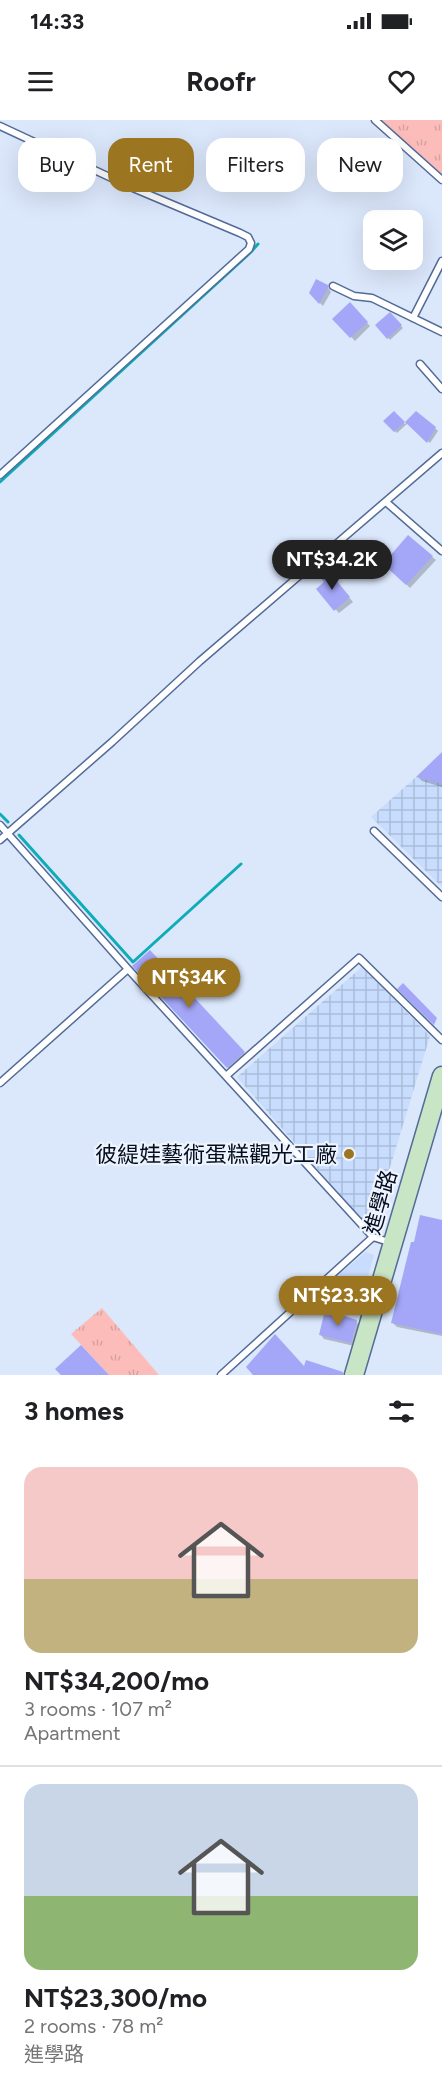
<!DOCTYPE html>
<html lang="en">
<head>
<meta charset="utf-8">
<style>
  :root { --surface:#fff; --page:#f6f6f6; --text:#202124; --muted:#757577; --line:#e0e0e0; --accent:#9c7521 }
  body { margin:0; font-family:Figtree,"Noto Sans TC",sans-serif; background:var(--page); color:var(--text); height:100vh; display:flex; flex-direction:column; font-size:22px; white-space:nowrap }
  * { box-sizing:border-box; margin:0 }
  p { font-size:20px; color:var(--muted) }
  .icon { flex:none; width:33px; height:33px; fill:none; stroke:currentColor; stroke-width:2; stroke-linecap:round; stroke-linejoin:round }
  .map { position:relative; height:1255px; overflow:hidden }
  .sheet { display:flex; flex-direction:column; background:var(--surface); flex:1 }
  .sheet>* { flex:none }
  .banner { position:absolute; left:18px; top:18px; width:406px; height:54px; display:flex; gap:12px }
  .tools { position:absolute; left:363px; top:90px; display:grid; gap:12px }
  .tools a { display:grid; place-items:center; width:60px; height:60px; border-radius:12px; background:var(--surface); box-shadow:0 6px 24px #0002; font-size:30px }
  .price { position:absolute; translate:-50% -51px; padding:0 14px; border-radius:21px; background:var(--accent); color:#fff; font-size:20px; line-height:39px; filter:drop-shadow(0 2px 3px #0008) }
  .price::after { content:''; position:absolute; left:50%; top:36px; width:18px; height:14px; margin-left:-9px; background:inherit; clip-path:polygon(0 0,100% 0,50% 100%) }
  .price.active { background:#222; color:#fff }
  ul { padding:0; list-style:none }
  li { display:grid; align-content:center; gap:12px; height:318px; padding:0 24px }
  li+li { border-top:2px solid var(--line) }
  li span { display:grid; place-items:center; height:186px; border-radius:18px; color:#555 }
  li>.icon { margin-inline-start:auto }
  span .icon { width:108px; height:108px; fill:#fffc; stroke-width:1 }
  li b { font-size:26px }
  h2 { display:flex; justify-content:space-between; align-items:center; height:72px; padding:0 24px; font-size:26px }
  .tag { padding:0 21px; border-radius:18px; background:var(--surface); box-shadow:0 6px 24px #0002; font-size:21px; line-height:54px }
  .tag.active { background:var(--accent); color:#fff }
  .status { display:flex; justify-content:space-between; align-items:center; height:42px; padding:0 30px; background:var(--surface); direction:ltr }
  .status svg { height:16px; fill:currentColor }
  header { display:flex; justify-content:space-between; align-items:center; height:78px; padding:0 24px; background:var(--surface); font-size:27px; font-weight:700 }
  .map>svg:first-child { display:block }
</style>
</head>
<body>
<div class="status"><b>14:33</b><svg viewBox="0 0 49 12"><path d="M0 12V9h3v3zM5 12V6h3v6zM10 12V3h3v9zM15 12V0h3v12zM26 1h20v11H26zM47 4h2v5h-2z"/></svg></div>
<header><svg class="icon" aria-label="menu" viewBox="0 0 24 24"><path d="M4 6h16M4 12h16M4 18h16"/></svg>Roofr<svg class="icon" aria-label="heart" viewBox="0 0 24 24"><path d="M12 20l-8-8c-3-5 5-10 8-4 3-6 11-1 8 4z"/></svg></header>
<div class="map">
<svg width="442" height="1255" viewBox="0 0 442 1255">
  <defs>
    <pattern id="industrial-grid" width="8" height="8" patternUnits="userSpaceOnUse" patternTransform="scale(1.5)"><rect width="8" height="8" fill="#c8dcfe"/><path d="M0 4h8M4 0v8" fill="none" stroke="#aabcd9"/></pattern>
    <pattern id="grass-tufts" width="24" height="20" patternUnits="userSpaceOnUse" patternTransform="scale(1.5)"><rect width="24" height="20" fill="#fcbdba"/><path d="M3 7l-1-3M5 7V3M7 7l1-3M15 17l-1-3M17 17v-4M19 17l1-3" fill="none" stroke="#d6a19f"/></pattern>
  </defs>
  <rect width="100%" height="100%" fill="#dbe7fb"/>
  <path fill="#c8dcfe" d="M366,1132L374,1135L359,1189L313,1176Z"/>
  <path fill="url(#industrial-grid)" d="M416,657L442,664V767L371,697Z
    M362,847L430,916L371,1110L237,957Z"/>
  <path fill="url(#grass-tufts)" d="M377,0H442V56Z
    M102,1188L159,1255H109L71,1214Z"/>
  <path fill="#0003" d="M327,166L331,172L323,186L310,173Z
    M350,184L370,206L355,221L334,199Z
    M390,194L403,208L390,220L377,205Z
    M394,293L405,304L416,293L435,308L438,311L430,323L408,303L397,313L385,301Z
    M408,417L436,440L410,468L385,444Z
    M330,455L353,482L339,493L318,470Z
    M442,634V667L422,661L418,657Z
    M150,832L249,938L232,952L134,846Z
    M442,1101V1216L397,1207L392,1202Z
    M356,1201L359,1205L354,1226L324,1219L321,1215Z"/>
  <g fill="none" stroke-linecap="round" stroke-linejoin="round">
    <path stroke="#0cadb7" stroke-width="3" d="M0,362L251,132L258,124
      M0,694L8,702
      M19,715L133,842L241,744"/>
  </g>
  <path fill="#a4a7f7" d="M316,159L328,165V168L319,184L309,173Z
    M350,182L368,202L350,218L332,199Z
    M390,192L402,205L387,219L375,205Z
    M394,291L405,302L394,312L383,301Z
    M416,291L436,307L427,323L405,302Z
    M408,415L433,436L406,465L383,444Z
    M327,449L350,477L334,491L316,469L324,462L319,456Z
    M442,632V664L416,657Z
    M150,830L245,932L227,948L132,846Z
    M403,863L437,898L434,905L397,869Z
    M420,1095L442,1100V1214L391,1203L411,1122H414Z
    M325,1190L357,1200L351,1223L319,1215Z
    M275,1214L304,1246L306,1240L343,1252V1255H253L246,1247Z
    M81,1225L109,1255H61L55,1249Z"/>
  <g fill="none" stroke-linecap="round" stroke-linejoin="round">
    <defs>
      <path id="lane" d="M375,0L442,60
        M0,6L133,68L240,113L248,117L251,123L249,129L0,355
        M333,166L354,176L372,178L442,212
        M413,198L442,141
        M420,244L442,269
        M386,382L442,431
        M0,705L128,849L373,1117
        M374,711L442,777
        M0,720L112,622L200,541L442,333
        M226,956L359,838L442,920
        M0,963L128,849
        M221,1255L373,1117L392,1123"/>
      <path id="secondary" d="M354,1255L442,956"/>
    </defs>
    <use href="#lane" stroke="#526b97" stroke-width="9"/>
    <use href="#secondary" stroke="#526b97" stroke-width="21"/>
    <use href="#lane" stroke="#fff" stroke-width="6"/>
    <use href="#secondary" stroke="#c8e5c5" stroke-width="18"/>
  </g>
  <circle fill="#9c7521" stroke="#eef4fe" stroke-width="2" cx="349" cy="1034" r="6"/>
  <g text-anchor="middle" stroke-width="4.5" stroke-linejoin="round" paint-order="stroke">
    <g font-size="22" fill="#050d1e" stroke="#eef4fe" text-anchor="end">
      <text x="337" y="1042">彼緹娃藝術蛋糕觀光工廠</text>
    </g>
    <g font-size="22" fill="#050d1e" stroke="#eef4fe">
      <text transform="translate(380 1082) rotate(-74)" y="8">進學路</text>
    </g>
  </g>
</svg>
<div class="tools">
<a><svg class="icon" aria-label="layers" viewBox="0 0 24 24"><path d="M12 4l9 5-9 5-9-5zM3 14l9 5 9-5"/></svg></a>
</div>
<b class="price active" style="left:332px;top:471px">NT$34.2K</b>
<b class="price" style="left:189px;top:889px">NT$34K</b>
<b class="price" style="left:338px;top:1207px">NT$23.3K</b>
<div class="banner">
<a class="tag">Buy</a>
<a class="tag active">Rent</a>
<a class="tag">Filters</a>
<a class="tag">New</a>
</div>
</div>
<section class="sheet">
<h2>3 homes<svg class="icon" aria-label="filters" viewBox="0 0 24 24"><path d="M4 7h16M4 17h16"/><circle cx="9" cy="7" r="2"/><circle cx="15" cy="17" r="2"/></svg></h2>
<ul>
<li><span style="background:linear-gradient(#f6c9c9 60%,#c2b280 0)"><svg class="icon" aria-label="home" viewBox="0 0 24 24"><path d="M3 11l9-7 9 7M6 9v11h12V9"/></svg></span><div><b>NT$34,200/mo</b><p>3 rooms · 107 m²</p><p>Apartment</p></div></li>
<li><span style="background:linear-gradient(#c9d6e8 60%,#8fb573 0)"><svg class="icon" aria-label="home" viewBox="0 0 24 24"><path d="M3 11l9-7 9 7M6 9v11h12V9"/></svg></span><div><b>NT$23,300/mo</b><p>2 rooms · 78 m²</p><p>進學路</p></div></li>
</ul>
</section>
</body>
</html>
